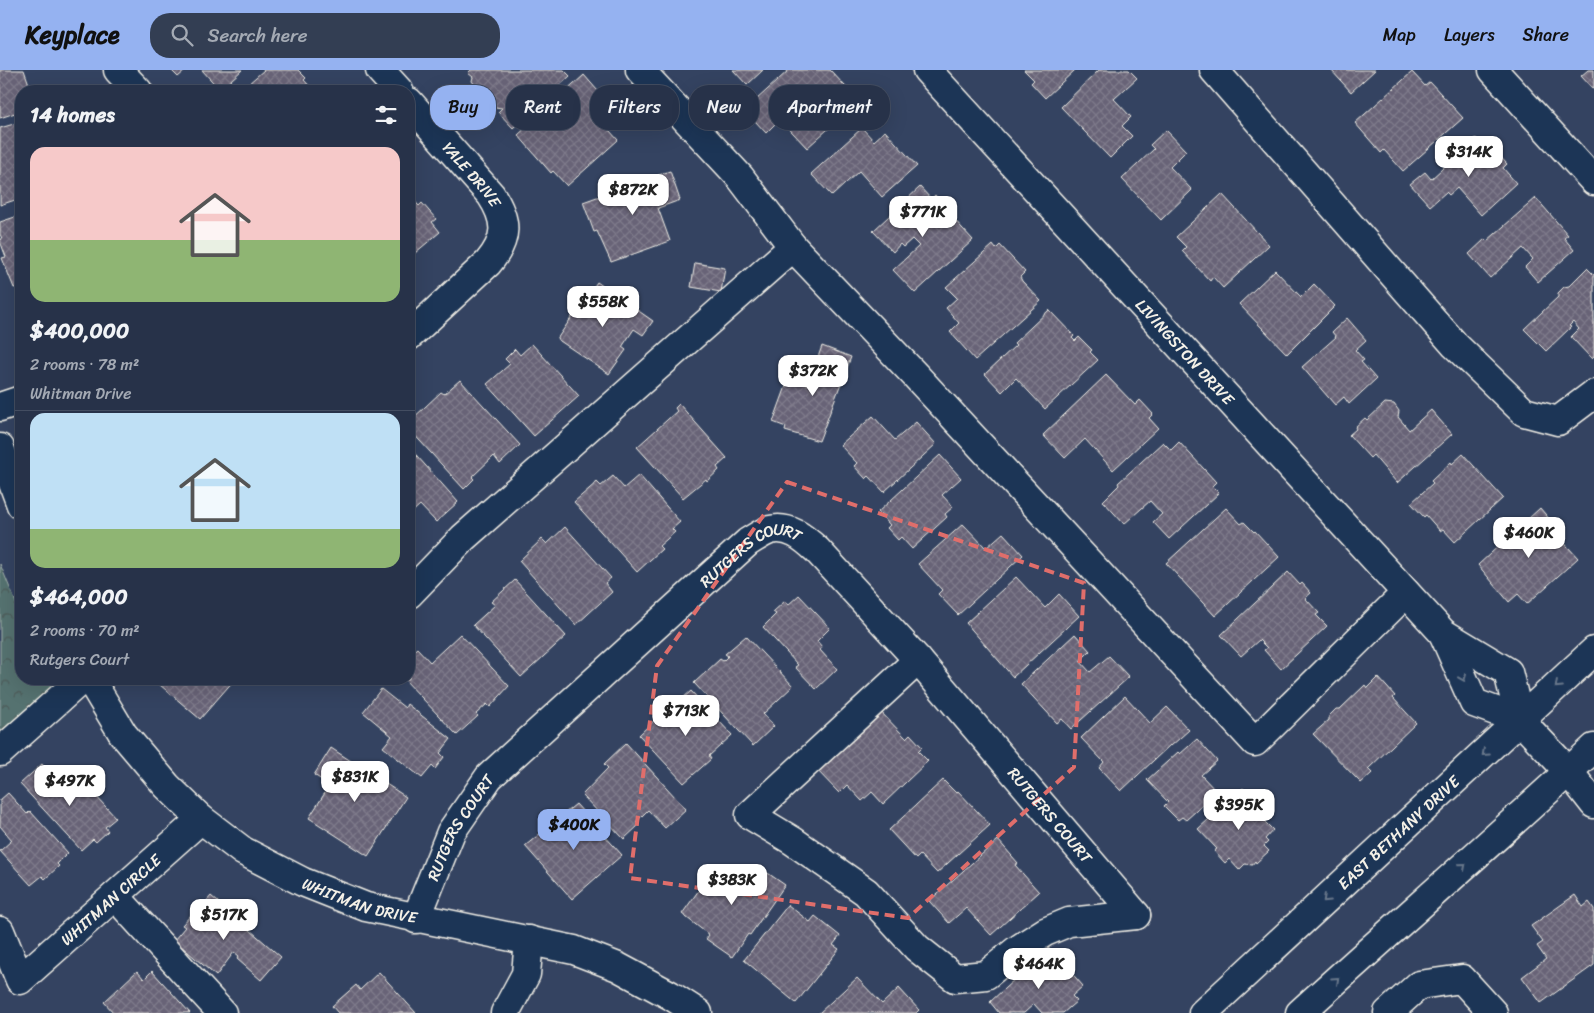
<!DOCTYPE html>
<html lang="en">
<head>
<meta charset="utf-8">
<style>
  :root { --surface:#273249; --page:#333e53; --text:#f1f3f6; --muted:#a4aab4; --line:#434d61; --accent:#95b2f1 }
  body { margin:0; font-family:Sriracha,sans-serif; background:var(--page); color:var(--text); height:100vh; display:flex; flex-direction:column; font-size:19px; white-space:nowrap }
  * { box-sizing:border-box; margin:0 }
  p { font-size:16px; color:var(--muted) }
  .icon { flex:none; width:28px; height:28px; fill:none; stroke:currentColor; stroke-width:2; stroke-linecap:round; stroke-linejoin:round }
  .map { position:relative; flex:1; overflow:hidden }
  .side { position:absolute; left:15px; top:15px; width:400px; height:600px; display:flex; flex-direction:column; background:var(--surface); border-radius:20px; box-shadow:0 5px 20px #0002,0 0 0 1px var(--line) }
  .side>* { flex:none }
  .guide { position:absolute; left:430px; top:15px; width:475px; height:45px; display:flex; gap:10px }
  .price { position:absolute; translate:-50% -42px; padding:0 11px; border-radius:10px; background:#fff; color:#222; font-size:16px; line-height:32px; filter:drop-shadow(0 1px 2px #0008) }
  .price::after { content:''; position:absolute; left:50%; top:30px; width:15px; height:11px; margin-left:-8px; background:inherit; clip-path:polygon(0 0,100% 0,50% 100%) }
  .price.on { background:var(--accent); color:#111 }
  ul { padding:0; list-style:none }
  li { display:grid; align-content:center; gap:10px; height:265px; padding:0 15px }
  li+li { border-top:1px solid var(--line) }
  li span { display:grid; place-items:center; height:155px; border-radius:15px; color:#555 }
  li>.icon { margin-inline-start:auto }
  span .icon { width:90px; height:90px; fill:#fffc; stroke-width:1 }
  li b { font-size:21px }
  h2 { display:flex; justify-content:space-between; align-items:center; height:60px; padding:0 15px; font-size:21px }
  .chip { padding:0 18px; border-radius:20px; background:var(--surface); box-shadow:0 5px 20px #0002,0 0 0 1px var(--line); font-size:18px; line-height:45px }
  .chip.on { background:var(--accent); color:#111 }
  header { display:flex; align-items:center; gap:30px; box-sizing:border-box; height:70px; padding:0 25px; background:var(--accent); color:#111 }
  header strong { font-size:24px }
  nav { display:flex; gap:28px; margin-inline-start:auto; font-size:18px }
  .search { width:350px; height:45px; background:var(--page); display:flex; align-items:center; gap:12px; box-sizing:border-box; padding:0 18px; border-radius:20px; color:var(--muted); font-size:19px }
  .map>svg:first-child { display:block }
</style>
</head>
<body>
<header>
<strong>Keyplace</strong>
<div class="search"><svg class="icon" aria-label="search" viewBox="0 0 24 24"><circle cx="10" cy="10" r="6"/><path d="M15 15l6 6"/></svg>Search here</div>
<nav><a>Map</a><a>Layers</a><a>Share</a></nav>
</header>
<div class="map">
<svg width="1594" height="943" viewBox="0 0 1594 943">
  <defs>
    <pattern id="park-crowns" width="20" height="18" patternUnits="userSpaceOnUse" patternTransform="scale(1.25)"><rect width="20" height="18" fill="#547270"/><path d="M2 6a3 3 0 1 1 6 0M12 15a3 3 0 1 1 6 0" fill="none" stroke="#4e5b59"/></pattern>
    <pattern id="building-cross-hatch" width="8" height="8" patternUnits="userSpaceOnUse" patternTransform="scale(1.25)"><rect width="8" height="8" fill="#686377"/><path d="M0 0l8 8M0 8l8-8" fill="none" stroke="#7e7a8a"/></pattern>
  </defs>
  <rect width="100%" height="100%" fill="#344361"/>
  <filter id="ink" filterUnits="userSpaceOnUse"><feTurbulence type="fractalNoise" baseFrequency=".02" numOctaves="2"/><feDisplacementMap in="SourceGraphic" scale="10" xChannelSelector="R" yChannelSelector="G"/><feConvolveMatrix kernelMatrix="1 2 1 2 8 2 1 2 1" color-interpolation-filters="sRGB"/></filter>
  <g filter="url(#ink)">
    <path fill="url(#park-crowns)" stroke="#a4b2ac" d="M0,494L21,545V609H48L52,618L0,663Z"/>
    <path fill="url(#building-cross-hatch)" stroke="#f4f1e8" d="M0,0H24L31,20L34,19V21H21V41L0,48Z
      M171,0H186L178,7Z
      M202,0H242L220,20Z
      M264,0H298L306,8L304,10L314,21H240Z
      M471,0H564L570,6L513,58L498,42L502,38L495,37L491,32V27L487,23L489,22L481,15H475L472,11L473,7L468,3Z
      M733,0H763L747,15Z
      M789,0H830L859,31L807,78L780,49L766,63L745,40Z
      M1024,0H1075L1045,28L1031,13L1034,10Z
      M1099,0H1129L1137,8L1114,29L1131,47L1122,56L1132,66L1110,88L1061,37Z
      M1331,0H1375L1351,22Z
      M1588,0H1594V20L1581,6Z
      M1412,2L1425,16L1430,12L1463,48L1403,101L1384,80L1381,83L1355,53Z
      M584,5L604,28L591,40L618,70L567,116L553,101L551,103L518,65Z
      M21,52V128L0,135V58Z
      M862,58L874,71L885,61L917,96L882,127L859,101L832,126L811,104Z
      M1166,60L1186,81L1170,97L1192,120L1161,150L1122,109L1154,79L1150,75Z
      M1476,68L1490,84L1494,80L1507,94L1503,98L1516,113L1481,145L1457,118L1449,125L1446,122L1430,136L1410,114L1425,102L1431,109Z
      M670,101L680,130L658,138L670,171L611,192L597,161L594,162L583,132Z
      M920,117L931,129L935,125L943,135L942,136L973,170L915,223L893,200L919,176L912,169L903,177L900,174L893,182L873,161Z
      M1222,124L1269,175L1223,218L1213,207L1210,211L1182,181L1186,177L1176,167Z
      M409,125L419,136L422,133L436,149L432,152L440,162L409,188Z
      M1536,128L1568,165L1564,168L1574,180L1538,212L1525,197L1533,189L1523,178L1490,208L1469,184L1485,169L1487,171Z
      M21,145V216L14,218L2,188L6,187L0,171L2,169L0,164V152Z
      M993,175L996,179L1000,175L1025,202L1020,207L1022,211L1041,231L975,290L950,262L959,253L946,238L957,228L946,217Z
      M695,193L725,198L721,222L691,217Z
      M1587,198L1594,205V287L1592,289L1571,267L1579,259L1573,252L1569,256L1571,257L1546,281L1524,259L1558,227V223L1564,217L1569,216Z
      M1275,200L1301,227L1314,214L1335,236L1287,284L1239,234Z
      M597,212L653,251L643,265L634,259L622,277L626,280L609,304L557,269L578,238L580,240L585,233L583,232Z
      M1049,240L1074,266L1072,268L1075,271L1079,267L1092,280L1090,282L1098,290L1045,339L1016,308L1002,322L985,304L1016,275L1014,273Z
      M1347,248L1366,270L1355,280L1364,290L1361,292L1376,309L1349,334L1344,327L1335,335L1302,297L1336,267L1332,262Z
      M532,274L579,326L534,366L487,314L510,294L505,289L515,279L520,285Z
      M822,276L851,287L819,371L785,361L786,357L773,352L789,308L808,315Z
      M1106,305L1135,335L1140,330L1153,344L1149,348L1158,358L1113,400L1085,369L1065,388L1043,365Z
      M460,310L520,375L500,394L494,386L472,407L474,409L464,419L409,359V352L441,322L444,324Z
      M1385,333L1394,334L1399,341L1398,347L1409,360L1431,340L1452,364L1397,413L1373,385L1370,388L1349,365L1356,359L1355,357L1365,348L1367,350Z
      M679,334L727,388L717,397L719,400L707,411L706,409L683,428L637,377L677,341L675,338Z
      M873,346L895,370L916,352L936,374L884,422L869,406L866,409L854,396L857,393L840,375Z
      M1163,372L1171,380L1179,372L1216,412L1212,416L1219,423L1169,469L1153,452L1162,444L1150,431L1124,454L1103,431L1119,415L1118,413Z
      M409,377L458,432L436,452L420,435L409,445Z
      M1463,384L1503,428L1455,472L1443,459L1440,461L1426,445L1424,447L1411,433L1433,413L1431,411L1451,392L1452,394Z
      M940,385L961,408L942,425L953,437L945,444L947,447L912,479L901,467L898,470L887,458L890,455L878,442Z
      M639,405L680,452L672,459L675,462L659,476L662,479L637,502L574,432L597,412L601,416L613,406L624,418Z
      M1226,438L1241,454L1244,452L1254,462L1255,461L1279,487L1215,546L1166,493Z
      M1540,438L1561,463L1558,466L1578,488L1527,534L1518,524L1509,532L1478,495Z
      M963,454L986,478L1003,463L1023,485L958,545L938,524L942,520L918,494Z
      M565,457L611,508L605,513L612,522L576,555L519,491L542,469L547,474Z
      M1288,502L1300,515L1302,513L1311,523L1305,528L1319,543L1316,545L1327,556L1281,599L1264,580L1267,578L1259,570L1241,586L1221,565Z
      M1016,507L1045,538L1059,524L1079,546L1013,607L966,553Z
      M515,510L566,566L521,607L473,555L495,535L491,532Z
      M799,525L830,558L817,571L822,577L820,580L837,599L816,619L795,597L798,595L763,557L776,544L773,542L785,531L788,535Z
      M460,564L509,616L490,637L487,634L476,644L478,646L457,665L404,609H409V585L417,578L430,592Z
      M1075,564L1090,581L1080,591L1090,602L1109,586L1129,607L1071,659L1062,649L1057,653L1021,614Z
      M746,566L793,616L763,644L774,656L753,676L694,613L720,589L723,591L728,586L725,584Z
      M1378,607L1395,626L1393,628L1416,653L1368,699L1372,703L1361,713L1313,664L1329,650V646L1336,639H1340L1365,615L1367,618Z
      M153,609H235L200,649Z
      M381,619L405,638L407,634L451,669L440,683L444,687L435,699L432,696L422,708L383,677L392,666L363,642Z
      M691,621L732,665L709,686L711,689L684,713L639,665L663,642L665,644Z
      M1125,626L1150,653L1167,637L1189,660L1171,676L1170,675L1121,721L1099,698L1104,692L1081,668Z
      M877,638L906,668L910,664L922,677L918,681L928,691L883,734L872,722L862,731L847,715L839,723L814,697Z
      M1197,669L1217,691L1201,705L1217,722L1186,750L1182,747L1178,750L1164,736L1168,732L1147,710L1178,682L1180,684Z
      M626,673L686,739L665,758L648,740L636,752L639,755L624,769L582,725L608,698L604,694Z
      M331,678L406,727L368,786L309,748L330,715L314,705Z
      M42,694L70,725L84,713L116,748L105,757L108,761L96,772L93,769L81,780L20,714Z
      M943,710L956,723L958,721L990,755L937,803L920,785L916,789L889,760Z
      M1243,718L1269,746L1264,751L1273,760L1265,769L1268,772L1264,776L1269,781L1256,793L1255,791L1252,795L1245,794L1239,800L1229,789L1225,793L1214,781L1217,779L1198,759Z
      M8,723L27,744L30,741L68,783L57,794L59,796L45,809L42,806L31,815L0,781L12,770L0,756V730Z
      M576,734L622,785L572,829L525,776Z
      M998,770L1018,793L1015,795L1039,822L991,865L966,838L949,853L929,831Z
      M718,793L747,814L759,797L785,815L750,865L748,864L732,887L706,869L709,865L682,844Z
      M1575,825L1583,837L1589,832L1594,839V895L1541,933L1522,907L1546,889L1537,876L1543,872L1531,856Z
      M211,826L281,887L261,910L237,889L239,886L234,882L216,906L174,870L185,857L182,855L192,844L194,846Z
      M788,835L810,852L815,846L840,866L833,875L839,879L796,933L744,890Z
      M1044,882L1064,904L1068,899L1083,916L1072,926L1077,931L1063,943H1042L1034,934L1024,943H999L990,932Z
      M137,901L144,909L152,901L190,943H114L104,932Z
      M379,902L416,943H338L332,936L356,915L360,920Z
      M857,908L882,934L899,918L919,940L916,943H819Z"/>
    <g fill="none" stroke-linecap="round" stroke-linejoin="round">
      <defs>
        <g id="minor">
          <path d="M118,0L138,21"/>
          <path d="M380,0L399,21"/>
          <path d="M640,0L740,107L793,177L916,306L1255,672L1406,523"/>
          <path id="s1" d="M927,0L1443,563L1508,602L1520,650"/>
          <path d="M1214,0L1455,275L1524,342L1558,351L1594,324"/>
          <path d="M1493,0L1594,111"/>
          <path id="s2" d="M409,32L491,125C508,151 508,169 488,193L409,266"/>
          <path d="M0,337L21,330"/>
          <path d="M0,378L21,435"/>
          <path d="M409,524L463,468L793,177"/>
          <path d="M1443,563L1474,633L1520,650"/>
          <path d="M918,590L750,745L793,771L866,822L917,878L955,908L986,905L1017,880L1045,862L1069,852L1136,845"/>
          <path id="s3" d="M90,609L123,664L167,716L201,749L243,781L303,812L366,837L574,880L618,897L670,925L698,943"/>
          <path d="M0,682L82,609"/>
          <path d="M1569,702L1594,734"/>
          <path d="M115,826L222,943"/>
          <path id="s4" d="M416,849L451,762L489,707L748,472C755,468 763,462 770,460C789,455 804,468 817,480L918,590L1136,845"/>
          <path id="s5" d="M0,861L20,910L201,749"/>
          <path d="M505,943L526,904L529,870"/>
          <path d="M1388,943L1419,915L1462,909L1493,943"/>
        </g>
        <g id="major">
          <path d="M1520,650L1569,702"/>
          <path id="s6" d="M1203,943L1594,581"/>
          <path d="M1300,943C1398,854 1497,768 1594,678"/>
        </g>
      </defs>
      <use href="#minor" stroke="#f4f1e8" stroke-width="31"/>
      <use href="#major" stroke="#f4f1e8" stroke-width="31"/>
      <use href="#minor" stroke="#1d3557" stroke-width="28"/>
      <use href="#major" stroke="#1d3557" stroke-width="28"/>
    </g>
    <defs><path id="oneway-chevron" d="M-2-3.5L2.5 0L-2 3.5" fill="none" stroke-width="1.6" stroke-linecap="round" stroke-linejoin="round" transform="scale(1.25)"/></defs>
    <g stroke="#68778a">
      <use href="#oneway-chevron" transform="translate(1463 608) rotate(67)"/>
      <use href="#oneway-chevron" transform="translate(1558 615) rotate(137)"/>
      <use href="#oneway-chevron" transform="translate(1485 683) rotate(138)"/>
      <use href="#oneway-chevron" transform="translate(1463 796) rotate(-41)"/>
      <use href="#oneway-chevron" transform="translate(1326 829) rotate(137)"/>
      <use href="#oneway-chevron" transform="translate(1336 910) rotate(-42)"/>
    </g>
  </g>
  <path fill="none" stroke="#e06e6b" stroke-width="4" stroke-dasharray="10 6" stroke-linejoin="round" d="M787,412L1084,513L1074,697L908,848L630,808L657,596Z"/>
  <g text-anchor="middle" stroke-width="4" stroke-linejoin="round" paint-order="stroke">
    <g font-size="16" fill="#f4f1e8" stroke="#1d3557">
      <text dy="6" stroke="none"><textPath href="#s2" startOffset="96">YALE DRIVE</textPath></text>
      <text dy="6" stroke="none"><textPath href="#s1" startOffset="382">LIVINGSTON DRIVE</textPath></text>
      <text dy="6" stroke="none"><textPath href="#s4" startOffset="508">RUTGERS COURT</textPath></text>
      <text dy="6" stroke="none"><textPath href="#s4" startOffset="942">RUTGERS COURT</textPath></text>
      <text dy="6" stroke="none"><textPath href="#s4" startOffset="102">RUTGERS COURT</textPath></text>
      <text dy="6" stroke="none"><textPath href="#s6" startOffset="266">EAST BETHANY DRIVE</textPath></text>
      <text dy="6" stroke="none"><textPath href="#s3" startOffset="360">WHITMAN DRIVE</textPath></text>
      <text dy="6" stroke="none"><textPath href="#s5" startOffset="174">WHITMAN CIRCLE</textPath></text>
    </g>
  </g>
</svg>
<b class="price" style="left:1469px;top:108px">$314K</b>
<b class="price" style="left:633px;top:146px">$872K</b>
<b class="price" style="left:923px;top:168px">$771K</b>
<b class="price" style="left:603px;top:258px">$558K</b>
<b class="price" style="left:813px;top:327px">$372K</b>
<b class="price" style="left:1529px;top:489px">$460K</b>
<b class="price" style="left:686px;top:667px">$713K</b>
<b class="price" style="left:355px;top:733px">$831K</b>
<b class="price" style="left:70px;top:737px">$497K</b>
<b class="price" style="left:1239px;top:761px">$395K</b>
<b class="price on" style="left:574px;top:781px">$400K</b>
<b class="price" style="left:732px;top:836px">$383K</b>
<b class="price" style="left:224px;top:871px">$517K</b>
<b class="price" style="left:1039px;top:920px">$464K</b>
<div class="guide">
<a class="chip on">Buy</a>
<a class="chip">Rent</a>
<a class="chip">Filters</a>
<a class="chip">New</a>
<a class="chip">Apartment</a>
</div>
<section class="side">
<h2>14 homes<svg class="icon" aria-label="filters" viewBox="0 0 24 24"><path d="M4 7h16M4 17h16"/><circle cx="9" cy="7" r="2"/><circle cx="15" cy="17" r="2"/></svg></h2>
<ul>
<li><span style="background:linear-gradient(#f6c9c9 60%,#8fb573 0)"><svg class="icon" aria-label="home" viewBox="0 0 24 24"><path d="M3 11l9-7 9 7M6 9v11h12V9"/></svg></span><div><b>$400,000</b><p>2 rooms · 78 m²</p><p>Whitman Drive</p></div></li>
<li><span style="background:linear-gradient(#bfe0f5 75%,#8fb573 0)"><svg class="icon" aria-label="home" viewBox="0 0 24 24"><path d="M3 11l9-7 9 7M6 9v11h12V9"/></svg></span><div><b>$464,000</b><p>2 rooms · 70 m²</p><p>Rutgers Court</p></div></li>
</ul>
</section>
</div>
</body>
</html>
